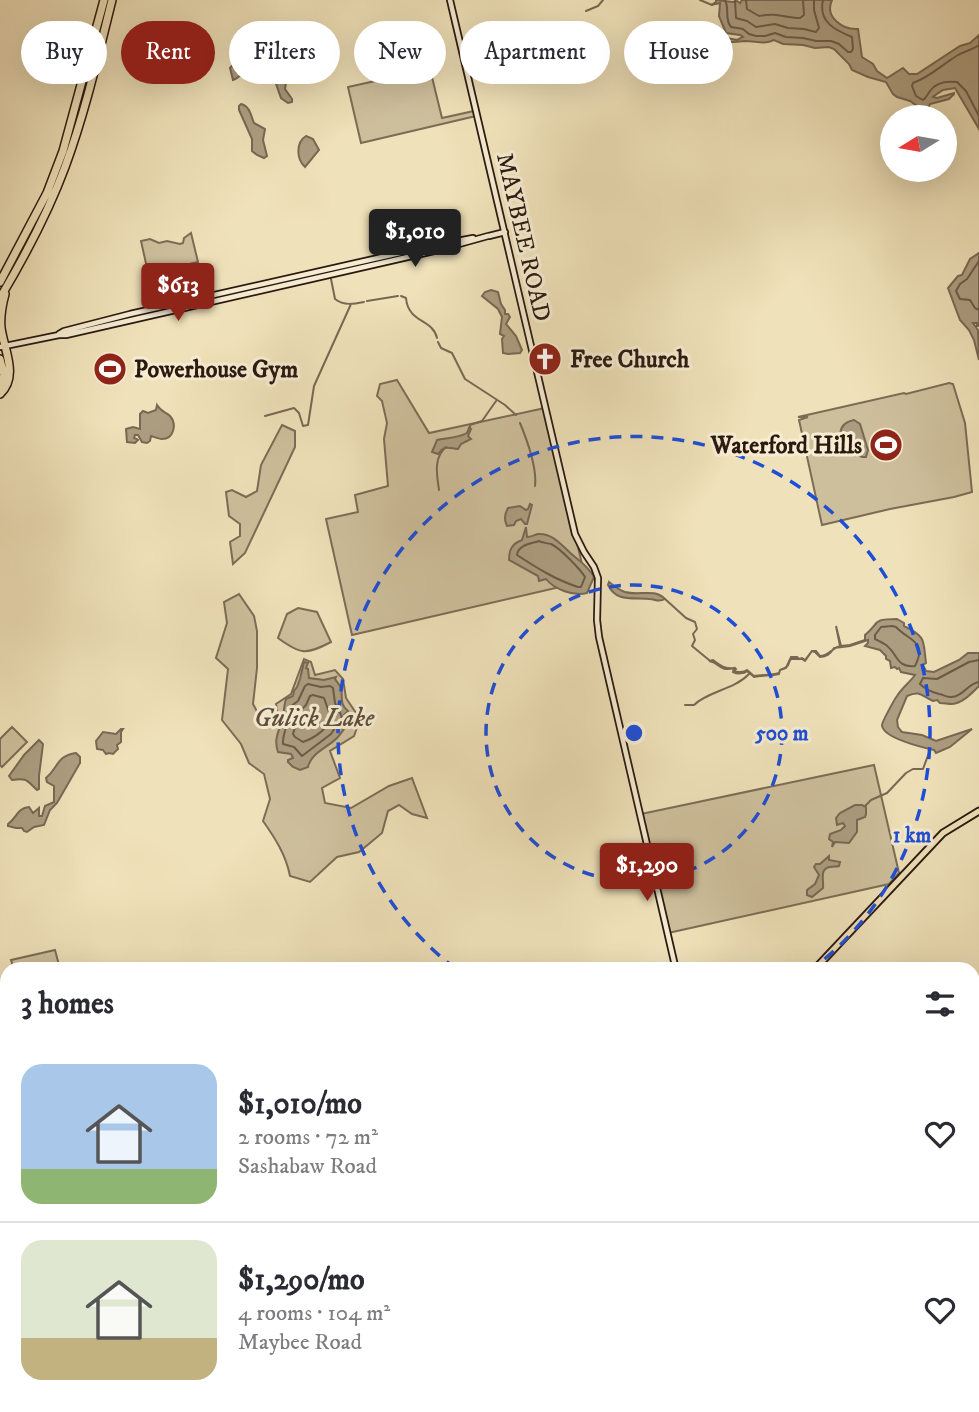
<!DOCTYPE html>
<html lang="en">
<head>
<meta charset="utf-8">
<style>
  :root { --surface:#fff; --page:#f7f7f7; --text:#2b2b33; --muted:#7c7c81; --line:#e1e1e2; --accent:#8f2418 }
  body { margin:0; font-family:"IM FELL DW Pica",serif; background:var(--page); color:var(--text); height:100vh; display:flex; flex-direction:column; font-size:26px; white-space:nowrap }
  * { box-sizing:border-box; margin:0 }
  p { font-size:23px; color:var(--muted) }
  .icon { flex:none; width:38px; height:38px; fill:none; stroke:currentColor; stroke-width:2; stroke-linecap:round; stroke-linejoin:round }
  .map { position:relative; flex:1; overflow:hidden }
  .details { position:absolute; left:0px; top:962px; width:980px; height:450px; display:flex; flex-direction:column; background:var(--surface); border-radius:21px 21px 0 0; box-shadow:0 7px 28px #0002 }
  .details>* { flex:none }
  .guide { position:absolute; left:21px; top:21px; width:938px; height:63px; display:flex; gap:14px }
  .needle { width:46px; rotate:259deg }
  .fabs { position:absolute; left:880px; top:105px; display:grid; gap:14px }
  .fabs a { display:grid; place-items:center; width:77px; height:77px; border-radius:50%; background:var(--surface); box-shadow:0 7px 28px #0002; font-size:35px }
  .price { position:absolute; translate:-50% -60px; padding:0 16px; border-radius:7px; background:var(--accent); color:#fff; font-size:23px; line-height:46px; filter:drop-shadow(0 2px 4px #0008) }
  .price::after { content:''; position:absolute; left:50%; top:42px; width:21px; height:16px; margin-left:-10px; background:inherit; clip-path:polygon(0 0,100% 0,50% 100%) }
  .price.current { background:#222; color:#fff }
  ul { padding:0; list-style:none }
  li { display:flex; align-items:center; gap:21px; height:175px; padding:0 21px }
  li+li { border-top:2px solid var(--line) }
  li span { display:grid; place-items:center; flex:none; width:196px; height:140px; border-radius:21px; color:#555 }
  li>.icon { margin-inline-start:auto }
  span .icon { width:84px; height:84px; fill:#fffc; stroke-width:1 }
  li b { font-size:30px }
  h2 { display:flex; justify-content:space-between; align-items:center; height:84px; padding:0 21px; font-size:30px }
  .tag { padding:0 24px; border-radius:32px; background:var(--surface); box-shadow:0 7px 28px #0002; font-size:24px; line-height:63px }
  .tag.current { background:var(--accent); color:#fff }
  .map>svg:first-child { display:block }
</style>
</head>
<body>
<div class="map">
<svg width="979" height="1412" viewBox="0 0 979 1412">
  <rect width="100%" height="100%" fill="#efe1b9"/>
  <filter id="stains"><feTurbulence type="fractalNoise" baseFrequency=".00286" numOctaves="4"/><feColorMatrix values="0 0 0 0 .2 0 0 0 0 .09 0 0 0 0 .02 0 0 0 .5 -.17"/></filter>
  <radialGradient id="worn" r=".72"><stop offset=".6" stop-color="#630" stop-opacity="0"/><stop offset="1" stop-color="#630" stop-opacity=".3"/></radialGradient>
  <path fill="#cebf9c" stroke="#7c6c56" stroke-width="2" d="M430,69L442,118L474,111L476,116L361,143L348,87Z
    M427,219L430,223L429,244L406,249L401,225L413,220Z
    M191,233L198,262L167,269L168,272L149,277L141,241L150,239L159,243L167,241L180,244L183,243L184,238Z
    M397,380L429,433L545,408L586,581L352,635L326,519L358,512L355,495L388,486L384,439L387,423L382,401L377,396L380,384Z
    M949,383L953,384L965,423L972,492L954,497L890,509L822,525L799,420L808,417H798L904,393L906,394Z
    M282,425L295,431V447L245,553L233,564L230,542L240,536V524L229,516L226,492L232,490L246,497L257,491L261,465Z
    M239,594L254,616L257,631V668L253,704L265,726L279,721L276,704L291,694L304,659L311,662L315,675L335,670L343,679L346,698L360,719L354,736L330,751L340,778L322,788L325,803L351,808L389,786L412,778L427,818L412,814L399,805L388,811L382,833L359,852L337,857L310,882L290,876C286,855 275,838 263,821L270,799L264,774L249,763L241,744L222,720L228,669L216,658L227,623L224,602Z
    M298,608L317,612L331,642C306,655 301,655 278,638L287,614Z
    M12,727L27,742L2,767L0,765V739Z
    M874,765L899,873L889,884L668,933L641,814Z
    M55,950L60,969H14L11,960Z
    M323,1405H379L385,1412H332Z
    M455,1405H538L546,1412H444Z"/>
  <path fill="#ac9d80" stroke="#786853" stroke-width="2" d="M716,0L733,2L737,1L740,3L742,0H832C824,17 843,30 858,29L862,57L873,64L877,71L887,78L903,68L909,74H917L960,46L970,43L979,35V129L955,88L943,90L934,96L933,97L937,98L954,93V94L949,99L930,104L927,110L924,111L910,101L897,97L893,94L886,82L868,77L852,70L849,64L834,49L829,47L815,48L803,45L783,44L774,40C764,45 756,41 745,41C736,42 731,43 722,40V37L737,40L743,37L740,35L726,33L719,16L720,3L711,5L716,2Z
    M263,55L268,58L277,70L287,77L285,89L292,99V102L288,103L281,98L274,78C264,74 254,66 243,74C239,76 237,79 233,80L230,68C243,52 246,61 263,55Z
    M371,56C378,57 385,65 390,71V74L374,72L370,76L368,75L364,63Z
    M241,104C250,106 251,116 254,123L265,129L263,140L267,156L264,158L257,155L252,151V139L239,110V106Z
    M306,136L313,139L319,150L305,167C296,159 296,142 306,136Z
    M979,253V326H977V323H973L978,330L979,360L974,340L969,330L960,320L948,288L958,276L962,275L970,259Z
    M491,290L498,292L501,304L505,310V314H508L510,317L506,324L516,336L522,350L520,353L508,354L503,353L502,339L504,336L500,334L502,317L498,309L482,296L485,292Z
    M157,405C161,412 166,412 170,416C177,424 174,439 162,439C159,439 154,437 151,436L150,441L147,443L142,442L138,435H135L134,438L137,439L138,440L135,443L127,442L126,429L133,427L140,429V414L143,411L148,413L156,410Z
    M854,420L860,424L868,450L866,457H862L849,451L852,445L841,437C839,427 845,422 854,420Z
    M469,428L471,429L468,436L471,439L461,444L458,449C448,448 445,445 438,454L432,452L437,440C446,438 458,438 467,433Z
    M530,504L532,505L527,524H525L521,519L516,521L514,525L507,526C504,520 505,513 508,508L520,506L526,510L528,509Z
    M526,527L527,537C531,537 534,535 538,534C555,533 563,548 575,557C583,563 589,568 594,577L587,593C574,597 554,589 546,579L539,581L538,576L509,560C509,551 511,544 522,540Z
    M609,582C614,586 619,590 625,592C639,596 654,588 665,599C658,603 656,599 649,599C633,597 617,603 608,585Z
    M897,619L904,623V626C927,637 923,641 926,663L923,665L926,671L934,672L959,660L968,653H979V686C972,693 963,703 952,704C948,704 944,703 940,703L937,700L933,701C921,696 921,690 907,696L897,720L898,727L902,732L922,735L936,741L972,729L950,747L936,753L934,750C925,748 882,738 882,725C882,722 894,700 897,696C902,688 910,682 915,675L901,672L899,668L897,669L895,667L891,668L890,661L886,659V656L880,650L865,646L868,643V640L850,646L834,648C830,654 827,657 820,657L815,652L812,651L805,661L802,659H791C786,666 792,665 780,670L779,674C770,676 762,675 754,677L747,671C744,674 737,674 733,672L734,668C718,672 720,662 709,661L713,660C721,666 724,669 735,668L736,669L734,671C738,673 744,672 747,670L754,676C762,674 770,676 779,673L780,670L786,668L791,657H797L799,659L802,658L805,660L812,651H816L820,656C830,656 831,648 840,646L836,626L841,646L850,645L865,640V635C880,623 871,619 897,619Z
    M304,662L308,663L306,668L308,669L309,678L324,680L336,677L335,679C336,681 340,685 341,688C343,697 339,704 348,711L345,714H349L350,718C347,724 343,732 337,738C327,748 311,753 308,767L300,770L293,767L288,762V760L293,758L291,754L278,752C273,738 280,730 283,717C284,710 284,705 286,699L293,696L294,691L297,687L300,679Z
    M121,729H123L121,732V742L117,745L118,749L113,754L109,753L106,754L103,750L97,749L96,741L103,732L116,734Z
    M39,740L43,744L39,776V789L37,790C26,780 28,778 12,780L9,776L24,755Z
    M76,753L80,757V763L57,803L50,810L44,825L34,827L27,832L24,831L22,828H16L8,826V824C17,818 17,808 29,807L33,813L39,808V816H42L45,806L54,802V786L47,782L46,778C59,767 56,756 76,753Z
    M855,805H862L866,807V814L865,817L857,820V832L849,843L835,842L832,847L833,842L829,839L830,834L841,830L845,826L843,823L837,825L836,818L840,813Z
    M829,856V860L840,862L839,866C836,867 833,866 830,867C819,869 824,880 823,888L812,897L807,895V890L815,884L819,875L814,867L816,864H820Z
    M973,1241H979V1349L973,1352Z
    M375,1405H455L444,1412H378Z"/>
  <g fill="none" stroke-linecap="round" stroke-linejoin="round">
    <path stroke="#6c5b48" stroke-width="2" d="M725,0C730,10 724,19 731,27L743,29L749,34L756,36H765L775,33L786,37L803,38L816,41H831L839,44L848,52H851L853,49L852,37C835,30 818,22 823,0
      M735,0L736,18L747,21L756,27L775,24L788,28L804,29L816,32L819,28L814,10V0
      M746,0L747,9L759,16C778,12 784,18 800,18L804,15L803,0
      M979,45C972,50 965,51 958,55C943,64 930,77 913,83L912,86L916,96L923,100C926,98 928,94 930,91C936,82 948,81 957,82L966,91L979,116
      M979,261L967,279L960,284L956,291L960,299L970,300L975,308L979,310
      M539,541C540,542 550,544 551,544C560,548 580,569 585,577L581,587H578C556,580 537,568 517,555C518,545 530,544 539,541Z
      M892,626L896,627C909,641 928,641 915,666C896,668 898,654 886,645C883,643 879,641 875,639V635L881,627Z
      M979,660L969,662L937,679L923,678L920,684C925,689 931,692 939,694C942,694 946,697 950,697C962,698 968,683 979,682
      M308,684L321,687L330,686L333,688L335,703L342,717L331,734L302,756L294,747L283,744C282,732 291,719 291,706L298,701L305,686Z
      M313,695L324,698L331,718C326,730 314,738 303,742L295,737L293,734L300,711L306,705L310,696Z"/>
    <path stroke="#786853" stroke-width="2" d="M700,0L712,5
      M586,11L598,6L603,0
      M693,42L711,35L721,38
      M331,279L335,299C344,306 354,304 364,302
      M401,296L406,298C408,323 433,319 437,338
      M367,301L398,296
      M438,342L441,348L452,353L465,379L505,405L516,415
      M265,416L294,408L299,413L303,426L308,425L314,386L351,304
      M520,423C527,440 537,469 535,486
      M470,428V425L482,421L496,401
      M439,490C437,475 433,458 446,447
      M665,599L686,618L695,622L697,629L693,634L695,640L692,646L709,660
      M685,705H694C708,691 734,690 749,674
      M865,806L871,800L887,793L906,773L913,769H923L930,750
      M6,1120L7,1121
      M0,1192L7,1190"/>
    <defs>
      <path id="secondary" d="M450,0L575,534L584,552L594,567L598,578L597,620L599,637L676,970
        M489,236L505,232
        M59,334L64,331L130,314L431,246L473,238
        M0,347L59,335H66L434,251L488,236"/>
      <path id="primary" d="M814,970L943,833L979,811
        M0,1329L7,1327
        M557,1412L559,1405"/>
      <path id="motorway" d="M0,282L47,193L63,151L104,0
        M0,298C25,256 48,213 65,167C85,113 98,56 112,0
        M0,359L4,375L0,386
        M0,394C19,376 4,350 1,328C0,317 2,305 5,294"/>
    </defs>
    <use href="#secondary" stroke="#2b1910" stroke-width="8"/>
    <use href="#primary" stroke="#2b1910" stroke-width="9"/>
    <use href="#motorway" stroke="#2b1910" stroke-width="10"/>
    <use href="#secondary" stroke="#f5ecd2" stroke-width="4.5"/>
    <use href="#primary" stroke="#efe1b9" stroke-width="5"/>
    <use href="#motorway" stroke="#efe1b9" stroke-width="7"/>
  </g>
  <g fill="none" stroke="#1d4ed8" stroke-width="3.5" stroke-dasharray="12 9">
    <circle cx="634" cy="733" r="148"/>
    <path d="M456 969A296 296 0 1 1 812 969"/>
  </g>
  <defs>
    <symbol id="church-disc" viewBox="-11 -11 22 22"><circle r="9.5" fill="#8f2418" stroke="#f5ecd2"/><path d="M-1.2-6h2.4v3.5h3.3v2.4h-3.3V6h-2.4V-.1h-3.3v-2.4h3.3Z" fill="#fff"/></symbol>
    <symbol id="stadium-disc" viewBox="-11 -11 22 22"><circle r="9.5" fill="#8f2418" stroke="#f5ecd2"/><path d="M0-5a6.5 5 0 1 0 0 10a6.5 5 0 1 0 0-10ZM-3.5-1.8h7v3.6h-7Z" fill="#fff"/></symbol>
  </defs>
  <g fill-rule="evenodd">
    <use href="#church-disc" x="526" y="340" width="38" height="38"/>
    <use href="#stadium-disc" x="91" y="350" width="38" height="38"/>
    <use href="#stadium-disc" x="867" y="426" width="38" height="38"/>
  </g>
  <g text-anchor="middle" stroke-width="6" stroke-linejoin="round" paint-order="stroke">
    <g font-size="24" fill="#2b1910" stroke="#f5ecd2">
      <text transform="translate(524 237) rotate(77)" y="8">MAYBEE ROAD</text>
    </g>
    <g font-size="24" font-weight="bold" fill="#2b1910" stroke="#f5ecd2" text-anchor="start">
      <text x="570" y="367">Free Church</text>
      <text x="134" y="377">Powerhouse Gym</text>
      <text x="862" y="453" text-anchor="end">Waterford Hills</text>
    </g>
    <g font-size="26" font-style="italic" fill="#5f4e3d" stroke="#f5ecd2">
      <text x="314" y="726">Gulick Lake</text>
    </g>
  </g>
  <circle cx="634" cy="733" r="10" fill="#1d4ed8" stroke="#f5ecd2" stroke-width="3.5"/>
  <g font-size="21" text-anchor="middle" font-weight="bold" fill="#1d4ed8" stroke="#f5ecd2" stroke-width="6" stroke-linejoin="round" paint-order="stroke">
    <text x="782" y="740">500 m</text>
    <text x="912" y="842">1 km</text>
  </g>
  <rect width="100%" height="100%" filter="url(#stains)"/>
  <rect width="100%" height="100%" fill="url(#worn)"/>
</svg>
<div class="fabs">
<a><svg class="needle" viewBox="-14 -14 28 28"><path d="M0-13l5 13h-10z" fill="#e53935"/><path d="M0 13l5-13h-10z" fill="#7c7c81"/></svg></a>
</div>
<b class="price current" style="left:415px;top:269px">$1,010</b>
<b class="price" style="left:178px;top:323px">$613</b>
<b class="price" style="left:647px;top:903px">$1,290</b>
<div class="guide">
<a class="tag">Buy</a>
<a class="tag current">Rent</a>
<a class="tag">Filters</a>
<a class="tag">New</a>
<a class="tag">Apartment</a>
<a class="tag">House</a>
</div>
<section class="details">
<h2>3 homes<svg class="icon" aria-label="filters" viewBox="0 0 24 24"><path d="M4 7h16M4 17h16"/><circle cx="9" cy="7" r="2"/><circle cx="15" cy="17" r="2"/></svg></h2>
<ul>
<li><span style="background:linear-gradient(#a9c7e8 75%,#8fb573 0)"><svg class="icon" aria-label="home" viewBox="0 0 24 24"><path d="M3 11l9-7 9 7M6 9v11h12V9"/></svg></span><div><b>$1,010/mo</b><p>2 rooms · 72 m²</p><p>Sashabaw Road</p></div><svg class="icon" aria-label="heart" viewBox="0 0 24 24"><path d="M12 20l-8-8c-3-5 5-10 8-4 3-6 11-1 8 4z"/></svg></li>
<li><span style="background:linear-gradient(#dfe7d0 70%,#c2b280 0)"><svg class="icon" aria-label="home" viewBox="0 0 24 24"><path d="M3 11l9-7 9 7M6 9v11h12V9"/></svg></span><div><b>$1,290/mo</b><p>4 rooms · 104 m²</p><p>Maybee Road</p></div><svg class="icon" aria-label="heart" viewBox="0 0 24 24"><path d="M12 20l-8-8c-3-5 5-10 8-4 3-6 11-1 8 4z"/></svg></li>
</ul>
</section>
</div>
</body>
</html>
